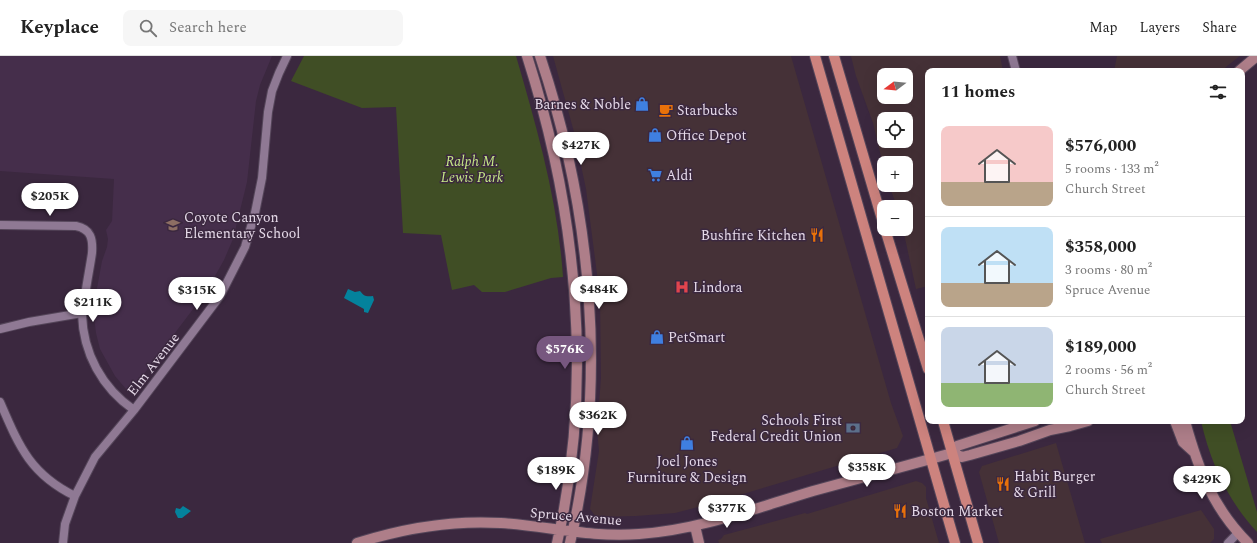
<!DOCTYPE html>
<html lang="en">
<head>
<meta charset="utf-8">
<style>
  :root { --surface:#fff; --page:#f6f6f6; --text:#222; --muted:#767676; --line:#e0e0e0; --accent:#77577f }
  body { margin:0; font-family:Spectral,serif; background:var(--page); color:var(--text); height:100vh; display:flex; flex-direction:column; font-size:15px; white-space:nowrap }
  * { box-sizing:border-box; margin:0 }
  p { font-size:13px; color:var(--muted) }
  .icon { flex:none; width:22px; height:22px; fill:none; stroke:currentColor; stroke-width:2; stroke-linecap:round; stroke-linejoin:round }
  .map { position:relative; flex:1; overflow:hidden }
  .sheet { position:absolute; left:925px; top:12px; width:320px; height:356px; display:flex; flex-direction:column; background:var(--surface); border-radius:8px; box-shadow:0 4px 16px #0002 }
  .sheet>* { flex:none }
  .needle { width:26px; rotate:254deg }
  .buttons { position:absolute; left:877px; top:12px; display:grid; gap:8px }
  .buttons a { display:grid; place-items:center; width:36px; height:36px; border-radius:8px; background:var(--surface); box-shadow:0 4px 16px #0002; font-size:20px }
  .price { position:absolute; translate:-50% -34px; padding:0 9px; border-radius:14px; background:#fff; color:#222; font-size:13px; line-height:26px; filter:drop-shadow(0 1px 2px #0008) }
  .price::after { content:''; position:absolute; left:50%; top:24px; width:12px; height:9px; margin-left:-6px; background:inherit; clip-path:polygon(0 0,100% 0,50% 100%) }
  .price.selected { background:var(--accent); color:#fff }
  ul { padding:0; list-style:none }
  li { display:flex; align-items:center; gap:12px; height:100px; padding:0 16px }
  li+li { border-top:1px solid var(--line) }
  li span { display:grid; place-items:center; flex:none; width:112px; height:80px; border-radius:8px; color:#555 }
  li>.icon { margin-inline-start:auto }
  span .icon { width:48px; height:48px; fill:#fffc; stroke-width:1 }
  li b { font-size:17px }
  h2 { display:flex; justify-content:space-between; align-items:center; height:48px; padding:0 16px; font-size:17px }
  header { display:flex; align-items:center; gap:24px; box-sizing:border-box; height:56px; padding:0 20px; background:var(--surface); border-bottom:1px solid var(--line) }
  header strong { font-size:19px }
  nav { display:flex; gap:22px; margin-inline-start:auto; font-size:14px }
  .search { width:280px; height:36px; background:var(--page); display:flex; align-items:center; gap:10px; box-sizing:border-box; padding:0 14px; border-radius:8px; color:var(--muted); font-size:15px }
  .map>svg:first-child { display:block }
</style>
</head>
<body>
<header>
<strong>Keyplace</strong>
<div class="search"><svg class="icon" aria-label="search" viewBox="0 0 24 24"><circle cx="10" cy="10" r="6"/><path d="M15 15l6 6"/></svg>Search here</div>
<nav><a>Map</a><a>Layers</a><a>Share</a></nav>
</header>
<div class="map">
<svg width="1257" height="487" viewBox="0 0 1257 487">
  <rect width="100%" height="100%" fill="#3b283f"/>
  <path fill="#453137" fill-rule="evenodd" d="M553,0H791L891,347L903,380L897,392L706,449L675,457L636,460L596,461L590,453L599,395L597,374L601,322L600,241L586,133L574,76Z
    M851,0H1000L1003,15H928V230L916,233L903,173H906V151H897L889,129H906V107H884V113L873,67L856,20ZM884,19H906V41H884ZM884,63H906V85H884Z
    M1117,0H1240L1227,10L1222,15H1114Z
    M1056,387L1085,487H999L979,416L982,410Z
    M916,425L922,427L926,431V442L939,487H719L718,484L721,483L724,479L805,457L807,458Z
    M1201,454L1214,473V483L1210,487H1102L1100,483Z"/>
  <path fill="#452e4b" d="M0,0H272L260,29L256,45L247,126L233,183L224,204L206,236L134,331L126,333L115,320L100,293L96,277L94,261L95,243L102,205L107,191L108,183L106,174L112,165L114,123L0,115Z"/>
  <path fill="#404e25" d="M304,0H516C537,72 558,145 563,221L551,222L505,236H482L474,229L452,234L441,179L403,177L396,51L362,52L291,25Z
    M1201,365H1230L1257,456V476C1228,445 1210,406 1201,365Z"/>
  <path fill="#04829c" d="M348,233L355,236L360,235C364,240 366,241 373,240L374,244L368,257L364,256V253L344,242Z
    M183,450L191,455L182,462H178L175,456L176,452L180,453Z"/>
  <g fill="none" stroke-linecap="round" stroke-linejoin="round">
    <defs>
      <path id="street" d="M1012,0L1016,15
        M0,169L76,170C91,173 93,183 92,197C90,211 87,225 85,240C84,245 82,252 82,258C83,297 102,332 134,354
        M0,273L29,266L82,257
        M0,346C19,390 30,418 75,440
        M63,487L65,468L75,440L95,401L134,354L220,240L245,191L255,157L262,122L268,56L272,35L279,17L287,0
        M1228,487L1238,477"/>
      <path id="secondary" d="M527,0C577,156 594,326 557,487
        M540,0C592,155 608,327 570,487
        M1239,15L1257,0
        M1175,365L1183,386L1194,396
        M1185,365C1198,412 1212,451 1248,487
        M952,397L962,401L970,399L1019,385L1050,374L1070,370L1088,365
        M695,470L699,487
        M357,487C404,472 452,464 501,467C547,470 592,482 639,478C699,474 756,452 813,435C860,422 906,410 952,397L957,390L1035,365"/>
      <path id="primary" d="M815,0L955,487
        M834,0L884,170
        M885,173L928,313
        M943,365L978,487"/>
    </defs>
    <use href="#street" stroke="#544559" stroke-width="10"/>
    <use href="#secondary" stroke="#544559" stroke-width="12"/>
    <use href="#primary" stroke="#544559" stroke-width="12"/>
    <use href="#street" stroke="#8f7994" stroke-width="8"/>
    <use href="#secondary" stroke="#ae7e89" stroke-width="10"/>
    <use href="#primary" stroke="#cd837e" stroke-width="10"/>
  </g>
  <defs>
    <symbol id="shop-bare" viewBox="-9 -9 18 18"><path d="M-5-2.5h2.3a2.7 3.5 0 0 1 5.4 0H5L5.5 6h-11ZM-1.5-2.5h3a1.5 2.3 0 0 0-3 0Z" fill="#3f7fe0" stroke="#3b283f" stroke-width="2.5" paint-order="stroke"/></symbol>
    <symbol id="cafe-bare" viewBox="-9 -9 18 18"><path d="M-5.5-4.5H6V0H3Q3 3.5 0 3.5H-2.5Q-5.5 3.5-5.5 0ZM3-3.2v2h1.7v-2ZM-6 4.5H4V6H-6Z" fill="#e8710a" stroke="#3b283f" stroke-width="2.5" paint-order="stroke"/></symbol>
    <symbol id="supermarket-bare" viewBox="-9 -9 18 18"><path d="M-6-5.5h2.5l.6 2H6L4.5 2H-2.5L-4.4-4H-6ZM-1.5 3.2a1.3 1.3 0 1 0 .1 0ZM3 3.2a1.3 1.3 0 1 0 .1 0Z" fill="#3f7fe0" stroke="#3b283f" stroke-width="2.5" paint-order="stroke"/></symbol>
    <symbol id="school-bare" viewBox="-9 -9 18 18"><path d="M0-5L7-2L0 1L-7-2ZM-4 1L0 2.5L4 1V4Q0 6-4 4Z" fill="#8d6e63" stroke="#3b283f" stroke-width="2.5" paint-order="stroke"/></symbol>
    <symbol id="restaurant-bare" viewBox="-9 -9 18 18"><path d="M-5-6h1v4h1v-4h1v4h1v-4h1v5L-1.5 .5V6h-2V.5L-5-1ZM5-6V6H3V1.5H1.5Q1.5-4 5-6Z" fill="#e8710a" stroke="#3b283f" stroke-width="2.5" paint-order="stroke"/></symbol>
    <symbol id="hospital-bare" viewBox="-9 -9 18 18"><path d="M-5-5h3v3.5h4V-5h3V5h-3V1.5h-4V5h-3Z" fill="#e0444e" stroke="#3b283f" stroke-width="2.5" paint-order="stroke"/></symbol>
    <symbol id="bank-bare" viewBox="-9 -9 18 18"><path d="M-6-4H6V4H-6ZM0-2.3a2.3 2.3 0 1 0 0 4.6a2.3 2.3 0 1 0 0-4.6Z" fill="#5c6f8a" stroke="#3b283f" stroke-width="2.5" paint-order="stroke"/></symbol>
  </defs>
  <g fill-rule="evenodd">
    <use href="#shop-bare" x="632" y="38" width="20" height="20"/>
    <use href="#cafe-bare" x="656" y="44" width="20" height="20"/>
    <use href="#shop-bare" x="645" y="69" width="20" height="20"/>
    <use href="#supermarket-bare" x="645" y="109" width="20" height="20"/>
    <use href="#school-bare" x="163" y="159" width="20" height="20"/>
    <use href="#restaurant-bare" x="807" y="169" width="20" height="20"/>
    <use href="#hospital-bare" x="672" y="221" width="20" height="20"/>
    <use href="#shop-bare" x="647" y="271" width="20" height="20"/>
    <use href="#bank-bare" x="843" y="362" width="20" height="20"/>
    <use href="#shop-bare" x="677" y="377" width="20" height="20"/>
    <use href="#restaurant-bare" x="993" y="418" width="20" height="20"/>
    <use href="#restaurant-bare" x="890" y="445" width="20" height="20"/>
  </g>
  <g text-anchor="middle" stroke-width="3" stroke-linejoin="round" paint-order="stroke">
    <g font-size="14" fill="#e6dae9" stroke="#3b283f" text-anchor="start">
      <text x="631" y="53" text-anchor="end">Barnes &amp; Noble</text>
      <text x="677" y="59">Starbucks</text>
      <text x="666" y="84">Office Depot</text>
      <text x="666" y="124">Aldi</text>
      <text x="184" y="166">Coyote Canyon<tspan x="184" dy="16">Elementary School</tspan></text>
      <text x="806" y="184" text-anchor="end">Bushfire Kitchen</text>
      <text x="693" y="236">Lindora</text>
      <text x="668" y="286">PetSmart</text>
      <text x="842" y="369" text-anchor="end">Schools First<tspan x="842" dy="16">Federal Credit Union</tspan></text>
      <text x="687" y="410" text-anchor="middle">Joel Jones<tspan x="687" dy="16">Furniture &amp; Design</tspan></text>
      <text x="1014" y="425">Habit Burger<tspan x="1014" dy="16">&amp; Grill</tspan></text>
      <text x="911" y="460">Boston Market</text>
    </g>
    <g font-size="14" font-style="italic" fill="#c5e886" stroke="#3b283f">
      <text x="472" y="110">Ralph M.<tspan x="472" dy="16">Lewis Park</tspan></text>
    </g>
    <g font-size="14" fill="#e6dae9" stroke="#3b283f">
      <text transform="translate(153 308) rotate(-52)" y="5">Elm Avenue</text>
      <text transform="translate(576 460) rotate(5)" y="5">Spruce Avenue</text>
    </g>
  </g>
</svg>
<div class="buttons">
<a><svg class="needle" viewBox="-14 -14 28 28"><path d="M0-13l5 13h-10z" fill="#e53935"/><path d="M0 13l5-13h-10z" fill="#767676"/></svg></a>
<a><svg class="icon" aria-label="locate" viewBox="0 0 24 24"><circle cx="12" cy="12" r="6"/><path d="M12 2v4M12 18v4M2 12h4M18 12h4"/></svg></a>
<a>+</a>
<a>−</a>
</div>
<b class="price" style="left:581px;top:110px">$427K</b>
<b class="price" style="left:50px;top:161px">$205K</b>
<b class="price" style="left:599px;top:254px">$484K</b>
<b class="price" style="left:197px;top:255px">$315K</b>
<b class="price" style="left:93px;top:267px">$211K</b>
<b class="price selected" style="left:565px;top:314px">$576K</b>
<b class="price" style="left:598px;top:380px">$362K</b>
<b class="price" style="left:867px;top:432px">$358K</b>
<b class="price" style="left:556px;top:435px">$189K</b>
<b class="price" style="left:1202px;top:444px">$429K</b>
<b class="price" style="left:727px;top:473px">$377K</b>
<section class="sheet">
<h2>11 homes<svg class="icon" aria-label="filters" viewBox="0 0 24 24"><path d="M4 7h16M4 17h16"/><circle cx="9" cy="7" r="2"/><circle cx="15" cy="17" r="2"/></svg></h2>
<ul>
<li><span style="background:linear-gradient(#f6c9c9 70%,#b9a48a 0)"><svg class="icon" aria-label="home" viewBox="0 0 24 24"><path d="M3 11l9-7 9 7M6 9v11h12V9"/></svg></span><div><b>$576,000</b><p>5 rooms · 133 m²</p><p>Church Street</p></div></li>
<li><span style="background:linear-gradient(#bfe0f5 70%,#b9a48a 0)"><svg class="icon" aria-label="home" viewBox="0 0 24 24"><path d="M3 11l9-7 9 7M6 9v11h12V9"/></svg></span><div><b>$358,000</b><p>3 rooms · 80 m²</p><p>Spruce Avenue</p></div></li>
<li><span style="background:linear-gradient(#c9d6e8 70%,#8fb573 0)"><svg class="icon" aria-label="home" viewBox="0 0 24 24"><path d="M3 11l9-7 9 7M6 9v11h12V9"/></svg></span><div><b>$189,000</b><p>2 rooms · 56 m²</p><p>Church Street</p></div></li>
</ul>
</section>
</div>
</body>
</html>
